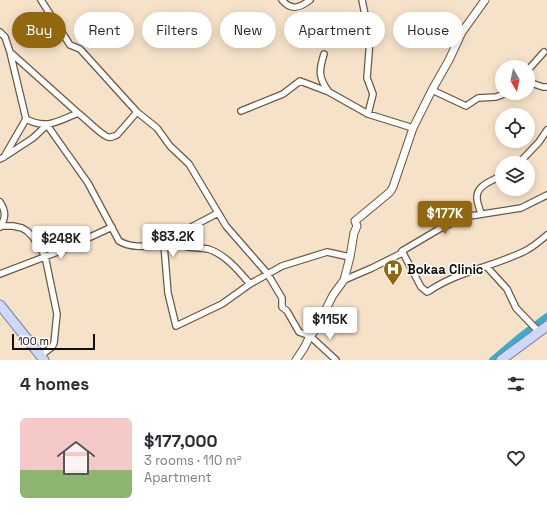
<!DOCTYPE html>
<html lang="en">
<head>
<meta charset="utf-8">
<style>
  :root { --surface:#fff; --page:#f2f2f3; --text:#2b2b33; --muted:#7c7c81; --line:#e1e1e2; --accent:#916710 }
  body { margin:0; font-family:"Space Grotesk",sans-serif; background:var(--page); color:var(--text); height:100vh; display:flex; flex-direction:column; font-size:15px; white-space:nowrap }
  * { box-sizing:border-box; margin:0 }
  p { font-size:13px; color:var(--muted) }
  .icon { flex:none; width:22px; height:22px; fill:none; stroke:currentColor; stroke-width:2; stroke-linecap:round; stroke-linejoin:round }
  .map { position:relative; height:360px; overflow:hidden }
  .drawer { display:flex; flex-direction:column; background:var(--surface); flex:1 }
  .drawer>* { flex:none }
  .banner { position:absolute; left:12px; top:12px; width:523px; height:36px; display:flex; gap:8px }
  .needle { width:26px; rotate:171deg }
  .fabs { position:absolute; left:495px; top:60px; display:grid; gap:8px }
  .fabs a { display:grid; place-items:center; width:40px; height:40px; border-radius:50%; background:var(--surface); box-shadow:0 2px 10px #0003; font-size:20px }
  .scale { position:absolute; left:12px; bottom:10px; width:83px; box-sizing:border-box; padding-left:4px; border:2px solid #120c04; border-top:0; font-size:11px; line-height:14px; white-space:nowrap; color:#120c04; -webkit-text-stroke:3px #fff; paint-order:stroke }
  .price { position:absolute; translate:-50% -34px; padding:0 9px; border-radius:4px; background:#fff; color:#222; font-size:13px; line-height:26px; filter:drop-shadow(0 1px 2px #0008) }
  .price::after { content:''; position:absolute; left:50%; top:24px; width:12px; height:9px; margin-left:-6px; background:inherit; clip-path:polygon(0 0,100% 0,50% 100%) }
  .price.on { background:var(--accent); color:#fff }
  ul { padding:0; list-style:none }
  li { display:flex; align-items:center; gap:12px; height:100px; padding:0 20px }
  li+li { border-top:1px solid var(--line) }
  li span { display:grid; place-items:center; flex:none; width:112px; height:80px; border-radius:6px; color:#555 }
  li>.icon { margin-inline-start:auto }
  span .icon { width:48px; height:48px; fill:#fffc; stroke-width:1 }
  li b { font-size:17px }
  h2 { display:flex; justify-content:space-between; align-items:center; height:48px; padding:0 20px; font-size:17px }
  .chip { padding:0 14px; border-radius:18px; background:var(--surface); box-shadow:0 2px 10px #0003; font-size:14px; line-height:36px }
  .chip.on { background:var(--accent); color:#fff }
  .map>svg:first-child { display:block }
</style>
</head>
<body>
<div class="map">
<svg width="547" height="360" viewBox="0 0 547 360">
  <rect width="100%" height="100%" fill="#f6e2c9"/>
  <g fill="none" stroke-linecap="round" stroke-linejoin="round">
    <path stroke="#3daccb" stroke-width="6" d="M492,360L518,338L547,316"/>
    <defs>
      <path id="minor" d="M41,0L70,45L80,49L137,112L157,128L170,146L189,164L226,226L267,273L282,298V307L287,311L299,332L310,336L336,360
        M282,0C291,11 300,8 310,0
        M362,0L370,39L367,78L373,94L368,114
        M0,32L5,37L10,52L26,119L4,157L0,159
        M10,52L78,113
        M324,54C319,70 318,78 329,92
        M528,70L544,52
        M528,82L543,87H547
        M432,90L466,106L478,98L496,97L507,93
        M241,111L283,94L300,81L329,92L368,114L413,128
        M26,119C47,130 58,121 78,113C85,118 101,135 108,137C111,138 114,136 117,135L137,112
        M4,157L33,138L47,125L88,183L119,241C132,249 150,246 164,245C173,244 181,246 189,247C195,248 202,248 208,249C225,254 239,271 250,284
        M519,163L539,142L547,130
        M0,202C6,211 6,218 0,227
        M218,213L178,234L164,245L168,293L176,326L222,304L250,284L282,266L327,252L350,257
        M481,214C480,209 477,203 477,198C476,185 493,181 502,175
        M1,226H13L22,228L27,231L33,237L45,256L57,314L54,343L52,347L40,356
        M402,251L421,287L427,292L429,291C458,271 493,267 525,251C533,247 540,241 547,235
        M487,267L507,289L516,308L539,332
        M0,274L60,251L112,227
        M344,280L372,268L402,253V251L441,228L454,222L470,216L521,208L547,195"/>
      <path id="tertiary" d="M296,360L304,348L310,336L316,329L333,295L344,280L350,257L354,233L357,226L355,221L390,192L393,187L413,128L432,90L449,60L462,32L485,0"/>
      <path id="primary" d="M0,305L44,360
        M501,360L547,326"/>
    </defs>
    <use href="#minor" stroke="#6a5943" stroke-width="8"/>
    <use href="#tertiary" stroke="#6a5943" stroke-width="9"/>
    <use href="#primary" stroke="#787fa3" stroke-width="11"/>
    <use href="#minor" stroke="#fff" stroke-width="5.5"/>
    <use href="#tertiary" stroke="#fff" stroke-width="7"/>
    <use href="#primary" stroke="#cfd7fb" stroke-width="9"/>
  </g>
  <defs>
    <symbol id="hospital-pin" viewBox="-11 -11 22 30"><path d="M0 17L-7.5 6A9.5 9.5 0 1 1 7.5 6Z" fill="#916710" stroke="#fff"/><path d="M-5-5h3v3.5h4V-5h3V5h-3V1.5h-4V5h-3Z" fill="#fff"/></symbol>
  </defs>
  <g fill-rule="evenodd">
    <use href="#hospital-pin" x="382" y="258" width="22" height="30"/>
  </g>
  <g text-anchor="middle" stroke-width="3" stroke-linejoin="round" paint-order="stroke">
    <g font-size="13" font-weight="bold" fill="#120c04" stroke="#fff" text-anchor="start">
      <text x="407" y="274">Bokaa Clinic</text>
    </g>
  </g>
</svg>
<div class="fabs">
<a><svg class="needle" viewBox="-14 -14 28 28"><path d="M0-13l5 13h-10z" fill="#e53935"/><path d="M0 13l5-13h-10z" fill="#7c7c81"/></svg></a>
<a><svg class="icon" aria-label="locate" viewBox="0 0 24 24"><circle cx="12" cy="12" r="6"/><path d="M12 2v4M12 18v4M2 12h4M18 12h4"/></svg></a>
<a><svg class="icon" aria-label="layers" viewBox="0 0 24 24"><path d="M12 4l9 5-9 5-9-5zM3 14l9 5 9-5"/></svg></a>
</div>
<div class="scale">100 m</div>
<b class="price on" style="left:445px;top:235px">$177K</b>
<b class="price" style="left:173px;top:258px">$83.2K</b>
<b class="price" style="left:61px;top:260px">$248K</b>
<b class="price" style="left:330px;top:341px">$115K</b>
<div class="banner">
<a class="chip on">Buy</a>
<a class="chip">Rent</a>
<a class="chip">Filters</a>
<a class="chip">New</a>
<a class="chip">Apartment</a>
<a class="chip">House</a>
</div>
</div>
<section class="drawer">
<h2>4 homes<svg class="icon" aria-label="filters" viewBox="0 0 24 24"><path d="M4 7h16M4 17h16"/><circle cx="9" cy="7" r="2"/><circle cx="15" cy="17" r="2"/></svg></h2>
<ul>
<li><span style="background:linear-gradient(#f6c9c9 65%,#8fb573 0)"><svg class="icon" aria-label="home" viewBox="0 0 24 24"><path d="M3 11l9-7 9 7M6 9v11h12V9"/></svg></span><div><b>$177,000</b><p>3 rooms · 110 m²</p><p>Apartment</p></div><svg class="icon" aria-label="heart" viewBox="0 0 24 24"><path d="M12 20l-8-8c-3-5 5-10 8-4 3-6 11-1 8 4z"/></svg></li>
</ul>
</section>
</body>
</html>
